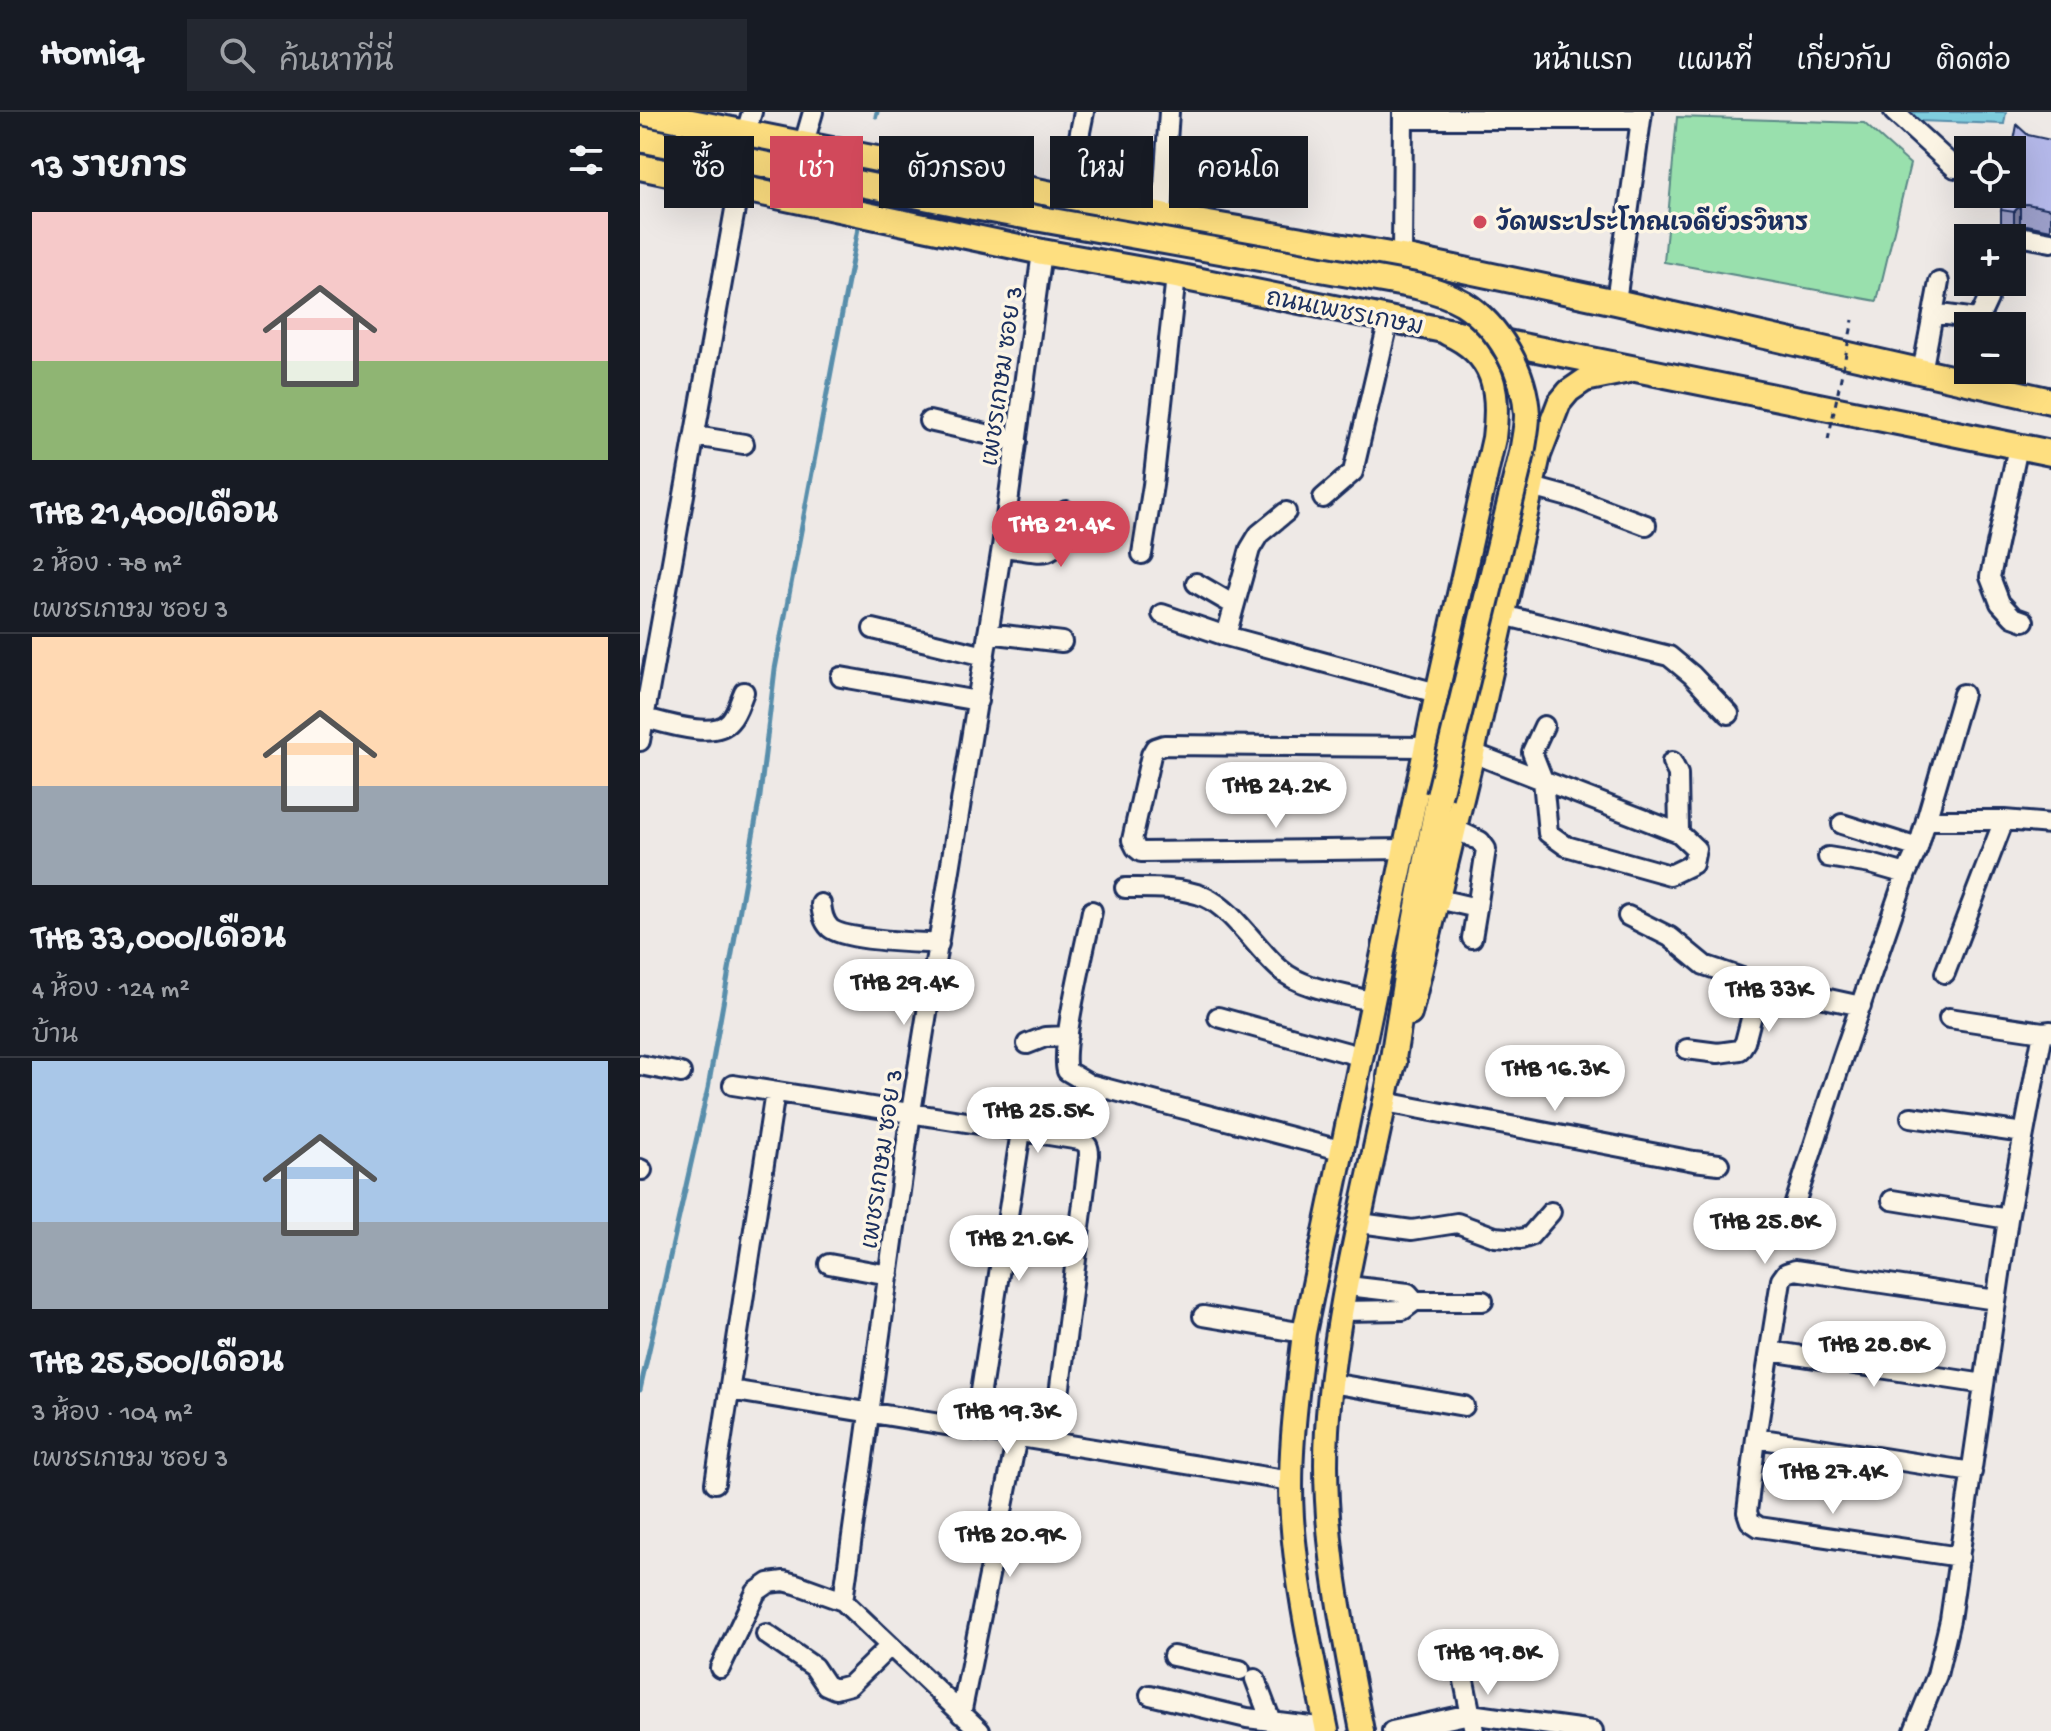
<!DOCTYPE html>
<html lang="th">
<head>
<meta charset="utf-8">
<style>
  :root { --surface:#171b24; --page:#242831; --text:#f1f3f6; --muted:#9ea1a6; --line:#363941; --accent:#d1495b }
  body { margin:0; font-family:"Gochi Hand","Playpen Sans Thai",sans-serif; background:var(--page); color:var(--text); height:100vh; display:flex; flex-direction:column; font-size:30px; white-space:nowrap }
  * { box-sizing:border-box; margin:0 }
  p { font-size:26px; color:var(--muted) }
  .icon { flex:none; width:44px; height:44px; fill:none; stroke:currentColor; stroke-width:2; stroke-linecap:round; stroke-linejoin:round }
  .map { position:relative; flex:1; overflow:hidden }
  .details { display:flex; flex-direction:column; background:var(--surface); width:640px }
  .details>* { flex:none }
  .top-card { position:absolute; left:24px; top:24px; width:760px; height:72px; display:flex; gap:16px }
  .tools { position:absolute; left:1314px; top:24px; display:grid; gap:16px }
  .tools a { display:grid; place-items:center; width:72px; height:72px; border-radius:0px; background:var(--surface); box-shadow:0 8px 32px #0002; font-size:40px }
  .price { position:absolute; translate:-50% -68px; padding:0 18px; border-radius:28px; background:#fff; color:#222; font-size:26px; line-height:52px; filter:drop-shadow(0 2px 4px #0008) }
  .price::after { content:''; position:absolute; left:50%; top:48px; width:24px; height:18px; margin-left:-12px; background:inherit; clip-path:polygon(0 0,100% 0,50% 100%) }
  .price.active { background:var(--accent); color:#fff }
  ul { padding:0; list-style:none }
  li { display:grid; align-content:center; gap:16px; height:424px; padding:0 32px }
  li+li { border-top:2px solid var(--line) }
  li span { display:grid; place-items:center; height:248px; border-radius:0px; color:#555 }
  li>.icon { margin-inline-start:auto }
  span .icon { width:144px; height:144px; fill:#fffc; stroke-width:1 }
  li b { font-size:34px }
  h2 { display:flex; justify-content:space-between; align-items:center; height:96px; padding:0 32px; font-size:34px }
  .pill { padding:0 28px; border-radius:0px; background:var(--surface); box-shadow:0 8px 32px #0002; font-size:28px; line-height:72px }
  .pill.active { background:var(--accent); color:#fff }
  header { display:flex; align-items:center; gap:48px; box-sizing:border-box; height:112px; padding:0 40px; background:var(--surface); border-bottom:2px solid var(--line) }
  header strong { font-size:38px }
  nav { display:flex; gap:44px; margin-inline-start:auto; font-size:28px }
  .search { width:560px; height:72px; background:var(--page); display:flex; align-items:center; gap:20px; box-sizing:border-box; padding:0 28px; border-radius:0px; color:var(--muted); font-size:30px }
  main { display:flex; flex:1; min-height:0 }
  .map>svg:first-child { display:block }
</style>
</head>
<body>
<header>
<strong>Homiq</strong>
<div class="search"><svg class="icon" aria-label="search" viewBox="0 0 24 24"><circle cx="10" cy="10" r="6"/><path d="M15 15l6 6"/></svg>ค้นหาที่นี่</div>
<nav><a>หน้าแรก</a><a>แผนที่</a><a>เกี่ยวกับ</a><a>ติดต่อ</a></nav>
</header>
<main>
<section class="details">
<h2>13 รายการ<svg class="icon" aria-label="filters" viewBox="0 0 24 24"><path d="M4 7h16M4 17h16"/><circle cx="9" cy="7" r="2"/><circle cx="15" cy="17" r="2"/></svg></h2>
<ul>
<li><span style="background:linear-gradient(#f6c9c9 60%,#8fb573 0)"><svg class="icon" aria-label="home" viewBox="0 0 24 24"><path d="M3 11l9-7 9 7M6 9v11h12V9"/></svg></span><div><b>THB 21,400/เดือน</b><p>2 ห้อง · 78 m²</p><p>เพชรเกษม ซอย 3</p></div></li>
<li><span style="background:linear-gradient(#ffd9b3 60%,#9aa5b1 0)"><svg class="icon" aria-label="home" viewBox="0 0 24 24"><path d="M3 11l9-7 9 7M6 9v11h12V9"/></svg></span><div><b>THB 33,000/เดือน</b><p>4 ห้อง · 124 m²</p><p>บ้าน</p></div></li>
<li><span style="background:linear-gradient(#a9c7e8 65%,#9aa5b1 0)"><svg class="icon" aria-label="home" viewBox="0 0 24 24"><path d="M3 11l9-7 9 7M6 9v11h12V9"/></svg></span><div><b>THB 25,500/เดือน</b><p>3 ห้อง · 104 m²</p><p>เพชรเกษม ซอย 3</p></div></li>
</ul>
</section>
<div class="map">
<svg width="1411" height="1619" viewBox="0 0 1411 1619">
  <rect width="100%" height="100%" fill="#eee9e6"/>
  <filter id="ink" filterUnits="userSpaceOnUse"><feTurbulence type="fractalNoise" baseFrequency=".0125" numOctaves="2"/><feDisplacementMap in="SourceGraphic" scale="16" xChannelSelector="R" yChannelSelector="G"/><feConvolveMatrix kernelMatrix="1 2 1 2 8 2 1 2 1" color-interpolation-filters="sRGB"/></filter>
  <g filter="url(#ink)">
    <path fill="#99e0ad" stroke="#5a8886" stroke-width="2" d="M1037,5L1224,11L1270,52L1237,189L1024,150Z"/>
    <path fill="#80cede" stroke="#588eab" stroke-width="2" d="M1272,0H1366L1364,12L1278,9Z"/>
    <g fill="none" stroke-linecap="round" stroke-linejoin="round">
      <path stroke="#588eab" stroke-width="5" d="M236,4L237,0
        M0,1278L68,976L120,684L135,557L219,111"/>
      <defs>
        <path id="minor" d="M1254,0L1315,56
          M763,7H1001
          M106,20L112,0
          M164,31L173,0
          M427,85L444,0
          M522,104L529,0
          M1385,125L1411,130
          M762,145L763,0
          M976,190L1002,0
          M1293,201L1336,207L1341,202L1348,187
          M1282,260L1299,170
          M289,309L377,329
          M55,324L104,332
          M1378,335L1350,465L1360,491L1373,505L1384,509
          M892,375L936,387L1006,413
          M683,386L713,360L749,207
          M362,435C410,440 415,452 426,399
          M502,442L513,373L536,164
          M556,471L594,493
          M522,502L586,524L797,581
          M863,503L1029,544L1052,563L1089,602
          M233,517L345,544
          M348,521L422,530
          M586,524L610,437L619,422L646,400
          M201,565L338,589
          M5,606C25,611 74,628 90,609C97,602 100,589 104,580
          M0,629L99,75
          M833,641L1039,721L1056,737L1053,752L1030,763L926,734L908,721L903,668L892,640L904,614
          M1032,650L1038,662L1039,721
          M1286,708H1364L1411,712
          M1202,712L1278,736
          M815,717L840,729L846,737L837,796
          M766,737L501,740L496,736L492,728L511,643L515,636L524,633L786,635
          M1188,745L1231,752L1266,762
          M485,776C511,776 541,775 565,785C593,797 618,839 641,858C662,877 706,882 734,890
          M798,787L837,796L832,826
          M181,792C182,800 183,809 190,816C205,829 276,830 299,832
          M452,799C446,832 420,933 427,959L449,972L704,1039
          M988,804L1030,825L1064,853L1120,872
          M1305,861L1364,708
          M578,905L723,945
          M1309,906L1403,920L1411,919
          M387,932L405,925L428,924
          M1047,937L1078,941L1100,938L1105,930L1120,872L1221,894
          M0,953L41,961
          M93,973L440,1028C448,1032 449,1035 449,1043L413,1331
          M745,990L1054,1049L1079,1052
          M1271,1005L1384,1021
          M0,1057L2,1058
          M1252,1088L1368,1107
          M720,1111L772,1118L817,1111L855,1125L881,1127L890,1124L911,1100
          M1147,1116L1202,947L1266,762L1278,736L1323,582
          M189,1152L249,1163
          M708,1174L768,1181L775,1189
          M702,1199L763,1198L775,1189H843
          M563,1204L664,1221
          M1130,1239L1344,1272
          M691,1271L824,1294
          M90,1278L651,1369
          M335,1318L381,1019
          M1116,1326L1107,1400L1110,1409L1119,1415L1320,1445
          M1332,1360L1116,1326L1141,1168L1146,1161L1155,1158L1356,1188
          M75,1371L135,980
          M126,1522L174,1555L186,1573L195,1577L210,1573L250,1534
          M533,1544L600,1558
          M80,1556L116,1480L129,1471L144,1469L156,1472L203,1489
          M822,1559L834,1619
          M615,1567L631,1609
          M510,1583L607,1606L687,1616
          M321,1602L377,1325
          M340,1619L203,1489L271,1000L362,435L402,140
          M752,1619L830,1602L953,1619
          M1274,1619L1297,1563L1310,1508L1368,1107L1403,920"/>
        <path id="major" d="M770,902L833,641L899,343L919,291L929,279L945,268L989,259
          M687,1619C673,1548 657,1478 652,1406C648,1344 657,1282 664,1221L797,581L854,326C860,279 855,243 808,222
          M722,1619C703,1519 681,1420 687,1318C694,1199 727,1081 750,965L755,950"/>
        <path id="highway" d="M1,0L522,104L762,145L976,190L1411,289
          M0,27L334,95
          M0,55L402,140L536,164L1411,341
          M750,965L774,816L799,684"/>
      </defs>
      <use href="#minor" stroke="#1b2f5e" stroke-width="24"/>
      <use href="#major" stroke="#1b2f5e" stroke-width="28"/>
      <use href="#highway" stroke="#1b2f5e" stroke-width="30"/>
      <use href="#minor" stroke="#fcf5e5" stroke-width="18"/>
      <use href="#major" stroke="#fedf80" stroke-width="22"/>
      <use href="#highway" stroke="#fedf80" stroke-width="24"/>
      <defs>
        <path id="highway-bridge" d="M334,95L776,174C793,178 808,182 823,191C859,214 885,260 887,303C887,315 884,328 882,341L799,684"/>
      </defs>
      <use href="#highway-bridge" stroke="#1b2f5e" stroke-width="30" stroke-linecap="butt"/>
      <path stroke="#1b2f5e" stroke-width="3" stroke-dasharray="6 6" stroke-linecap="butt" d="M1188,328L1213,208"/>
      <use href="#highway-bridge" stroke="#fedf80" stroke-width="24"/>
    </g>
    <path fill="#9b9ec8" stroke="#1b2f5e" stroke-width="2" d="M1408,28H1411V118L1387,113L1380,114L1374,122L1361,119V98Z"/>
    <path fill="#7e81a3" stroke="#1b2f5e" stroke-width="2" d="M1380,93V114L1374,122V100Z"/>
    <path fill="#b4b8e9" stroke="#1b2f5e" stroke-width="2" d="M1377,13L1388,23L1411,28V97L1387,92L1380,93L1374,100L1361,98L1364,82H1372V39Z"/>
  </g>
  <circle fill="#d1495b" stroke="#fcf5e5" stroke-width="3" cx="840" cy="110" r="8"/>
  <g text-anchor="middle" stroke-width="7" stroke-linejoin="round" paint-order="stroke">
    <g font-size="24" font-weight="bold" fill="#1b2f5e" stroke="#fcf5e5" text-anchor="start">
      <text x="856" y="118">วัดพระประโทณเจดีย์วรวิหาร</text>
    </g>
    <g font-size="24" fill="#1b2f5e" stroke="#fcf5e5">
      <text transform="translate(705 199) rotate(11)" y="8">ถนนเพชรเกษม</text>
      <text transform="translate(361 264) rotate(-82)" y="8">เพชรเกษม ซอย 3</text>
      <text transform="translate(241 1047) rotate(-82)" y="8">เพชรเกษม ซอย 3</text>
    </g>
  </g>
</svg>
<div class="tools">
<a><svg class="icon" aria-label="locate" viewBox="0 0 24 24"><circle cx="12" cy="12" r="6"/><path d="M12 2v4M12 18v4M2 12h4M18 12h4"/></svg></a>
<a>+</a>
<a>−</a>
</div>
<b class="price active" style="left:421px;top:457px">THB 21.4K</b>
<b class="price" style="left:636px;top:718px">THB 24.2K</b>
<b class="price" style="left:264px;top:915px">THB 29.4K</b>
<b class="price" style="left:1129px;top:922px">THB 33K</b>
<b class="price" style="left:915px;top:1001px">THB 16.3K</b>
<b class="price" style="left:398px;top:1043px">THB 25.5K</b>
<b class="price" style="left:1125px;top:1154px">THB 25.8K</b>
<b class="price" style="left:379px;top:1171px">THB 21.6K</b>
<b class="price" style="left:1234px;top:1277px">THB 28.8K</b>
<b class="price" style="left:367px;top:1344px">THB 19.3K</b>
<b class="price" style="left:1193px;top:1404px">THB 27.4K</b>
<b class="price" style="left:370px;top:1467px">THB 20.9K</b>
<b class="price" style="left:848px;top:1585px">THB 19.8K</b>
<div class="top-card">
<a class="pill">ซื้อ</a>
<a class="pill active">เช่า</a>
<a class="pill">ตัวกรอง</a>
<a class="pill">ใหม่</a>
<a class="pill">คอนโด</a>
</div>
</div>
</main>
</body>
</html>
